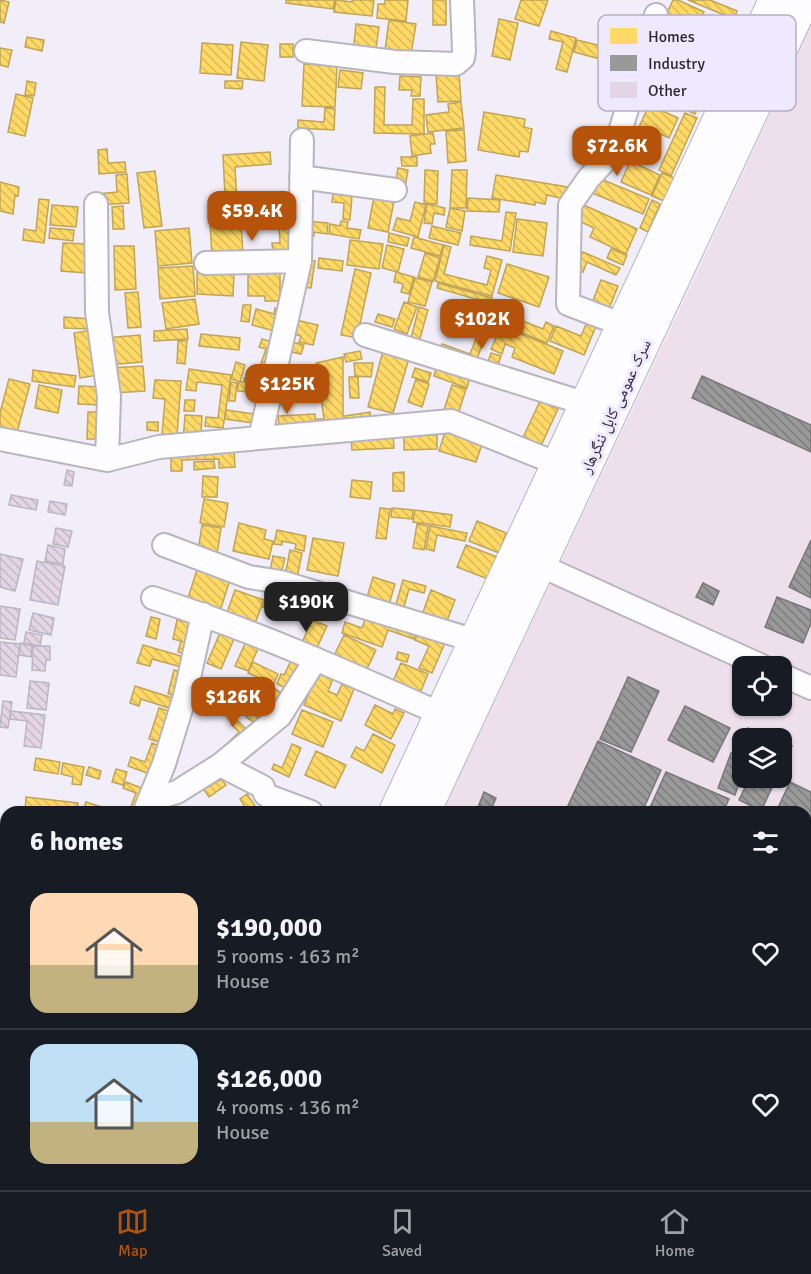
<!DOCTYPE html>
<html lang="en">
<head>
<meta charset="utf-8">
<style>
  :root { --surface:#171b24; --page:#20242c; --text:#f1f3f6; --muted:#9ea1a6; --line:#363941; --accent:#b45309 }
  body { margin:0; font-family:Signika,"Noto Naskh Arabic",sans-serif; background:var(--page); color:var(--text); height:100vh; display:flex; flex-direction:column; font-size:22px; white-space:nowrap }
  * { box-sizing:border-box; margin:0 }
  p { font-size:20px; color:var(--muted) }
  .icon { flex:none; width:33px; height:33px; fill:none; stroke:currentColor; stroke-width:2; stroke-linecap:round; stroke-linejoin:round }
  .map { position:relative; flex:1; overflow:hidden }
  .details { position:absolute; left:0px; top:806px; width:812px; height:386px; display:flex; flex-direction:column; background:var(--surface); border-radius:18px 18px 0 0; box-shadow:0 2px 4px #0004 }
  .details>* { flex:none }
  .fabs { position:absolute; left:732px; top:656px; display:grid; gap:12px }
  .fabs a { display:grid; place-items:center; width:60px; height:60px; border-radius:12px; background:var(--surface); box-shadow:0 2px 4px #0004; font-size:30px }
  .price { position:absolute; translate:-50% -51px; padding:0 14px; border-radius:12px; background:var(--accent); color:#fff; font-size:20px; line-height:39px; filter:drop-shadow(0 2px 3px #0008) }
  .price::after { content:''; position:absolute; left:50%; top:36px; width:18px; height:14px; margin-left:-9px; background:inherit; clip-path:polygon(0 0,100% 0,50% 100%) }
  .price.active { background:#222; color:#fff }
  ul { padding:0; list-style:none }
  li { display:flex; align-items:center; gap:18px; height:150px; padding:0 30px }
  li+li { border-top:2px solid var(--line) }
  li span { display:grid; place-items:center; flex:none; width:168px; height:120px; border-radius:18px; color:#555 }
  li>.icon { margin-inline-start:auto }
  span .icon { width:72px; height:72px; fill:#fffc; stroke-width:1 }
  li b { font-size:26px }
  h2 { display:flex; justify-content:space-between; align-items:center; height:72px; padding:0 30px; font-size:26px }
  .tabs { display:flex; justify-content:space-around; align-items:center; height:84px; border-top:2px solid var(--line); background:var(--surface); font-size:16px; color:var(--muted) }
  .tabs a { display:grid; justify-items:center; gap:3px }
  .tabs .active { color:var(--accent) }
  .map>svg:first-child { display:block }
</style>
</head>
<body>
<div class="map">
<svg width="811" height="1190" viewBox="0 0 811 1190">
  <defs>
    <pattern id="homes-back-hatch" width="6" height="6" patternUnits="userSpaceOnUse" patternTransform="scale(1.5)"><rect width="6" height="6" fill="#ffd966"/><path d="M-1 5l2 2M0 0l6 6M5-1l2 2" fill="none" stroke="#dbba59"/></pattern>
    <pattern id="industry-back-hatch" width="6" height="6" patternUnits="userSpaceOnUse" patternTransform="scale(1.5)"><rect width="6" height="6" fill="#999"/><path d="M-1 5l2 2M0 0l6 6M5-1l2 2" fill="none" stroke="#7d7d7e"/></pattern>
    <pattern id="building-back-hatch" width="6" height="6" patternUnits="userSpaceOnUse" patternTransform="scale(1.5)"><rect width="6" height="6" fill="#e3d5e6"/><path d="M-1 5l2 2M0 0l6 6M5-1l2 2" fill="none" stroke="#c3b7c6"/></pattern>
  </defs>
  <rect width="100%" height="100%" fill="#f1eef9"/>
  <path fill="#eee0eb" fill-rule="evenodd" d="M811,25V1190H264L266,1185H806V812L443,811L694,279ZM742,666H782V705H742ZM742,738H782V777H742Z"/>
  <path fill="url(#homes-back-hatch)" stroke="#c0a457" stroke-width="1.5" d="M0,0L9,2L4,23L0,22Z
    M286,0H335L333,9L286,3Z
    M336,0L352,2V0H374L372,16L334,12Z
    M385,0H408L406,21L377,18L378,4H385Z
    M433,0H446V25H433Z
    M521,0H548L539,26L515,19Z
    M673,0H678L704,12L692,40L661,26Z
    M688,0H710L737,11L734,19Z
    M499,19L518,23L510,60L492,56Z
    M389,20L416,24L411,54L385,50Z
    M356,24L379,27L375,56L353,53Z
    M551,31L576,38L567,72L556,69L563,42L549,39Z
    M27,37L44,40L42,51L25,47Z
    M577,40L614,49L611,62L574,52Z
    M241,42L268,45L264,81L237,78Z
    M202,43L233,45L231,75L200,73Z
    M280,44H293V57H280Z
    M0,48L12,50L8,67L0,65Z
    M304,64L337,66L335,107L302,106Z
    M340,70L363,73L361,89L338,87Z
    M459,73L461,101L438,102L436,74Z
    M659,74L704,94L695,114L650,94Z
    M400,76L421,77L420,96H411L412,90H399Z
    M27,81L36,83L34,96L25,95Z
    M225,81H243L242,89L225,88Z
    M375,87H385L384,125H412L413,99H424V134L374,133Z
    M16,94L33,98L25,136L8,132Z
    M461,102L464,128L428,132L426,115L449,112L448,104Z
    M649,105L678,118L669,138L652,130L649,138L637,132Z
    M325,108L335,109L334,130L298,128V120L324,122Z
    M484,112L525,119L524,127L532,129L528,152L520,151L519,157L478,150Z
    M685,113L697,118L671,176L659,170Z
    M464,130L466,161L448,163L446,131Z
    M433,133L435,144H430L431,153L412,156L410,136Z
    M107,149L108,163L125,162L126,172L99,174L98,150Z
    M270,152L271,164L235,167L237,203L255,202L256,215L226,217L223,155Z
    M401,157H417V166H402Z
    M630,161L660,175L651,195L621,182Z
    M398,168L408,170L405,188L395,187Z
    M425,170L438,171L437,204L424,203Z
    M452,170H467L466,208H450Z
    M155,171L162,226L144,228L137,173Z
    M662,173L674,178L664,201L652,196Z
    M127,174L129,203L99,205L98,194L117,192L116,175Z
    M496,175L574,188L564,199L547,195L545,204L535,202V205L492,198Z
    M596,177L649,199L643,214L590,192Z
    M0,182L19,187L18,196L15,195L13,214L0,211Z
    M333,194L352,196L350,220L343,219L344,203L332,202Z
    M374,197L394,201L388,232L368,228Z
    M468,198L500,200L499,212L467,211Z
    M39,199L49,200L44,243L23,240L24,229L36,231Z
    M293,199L297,253L273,255L272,243H280L278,213H272L271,200Z
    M652,200L660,204L648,232L640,228Z
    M415,202L426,205L418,237L393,230L397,218L410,221Z
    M577,202L637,229L626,254L590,237L594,228L579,221L582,216L572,212Z
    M427,204L445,208L444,215L434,213L432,224L424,223Z
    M52,205L78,207L76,227L50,225Z
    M123,206L124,229H113L112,207Z
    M450,208L465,211L462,231L446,227Z
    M506,212L516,213L510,251L470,245L471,236L502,241Z
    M517,219L547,223L543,256L513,252Z
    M241,221L243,255L212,257L210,223Z
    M304,221L328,223L327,234L314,232V236H303Z
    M341,221L348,222L347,228L361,230L359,239L329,234L330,224L340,226Z
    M432,226L461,233L458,245L429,238Z
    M50,228L74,230L73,241L49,238Z
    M189,228L192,263L158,266L155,231Z
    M389,233L409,238L407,246L388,242Z
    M414,237L443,245L440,256L411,248Z
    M350,240L383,244L379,269L347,265Z
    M63,243L88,244L87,273L61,271Z
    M387,245L404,249L398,272L382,268Z
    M444,245L451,247L444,274L487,285L491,270L484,268L487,256L502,260L492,296L435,281Z
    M114,246H134L136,289L115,290Z
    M611,249L627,255L623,265L607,258Z
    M583,252L620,268L616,275L587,262L583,272L575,269Z
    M425,253L440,258L433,281L418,277Z
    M319,258L343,261L342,271L318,268Z
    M305,260L315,261L311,288L301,287Z
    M507,264L549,277L539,307L498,293Z
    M193,266L195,296L160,299L158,268Z
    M355,269L371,273L357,338L341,335Z
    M396,272L414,277L409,294L401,292L403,284L394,282Z
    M197,273L234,274L233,296L197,294Z
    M248,273H280V301H265V296H248Z
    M415,278L432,282L425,306L408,302Z
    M601,280L618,286L607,314L590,308Z
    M438,283L492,298L484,328L479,326L486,302L437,288Z
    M138,292L141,327L128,328L125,293Z
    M195,299L199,324L166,329L162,303Z
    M404,302L417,307L407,334L394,329Z
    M243,305H251L249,322L241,321Z
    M510,305L516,308L513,317L543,329L546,322L554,326L547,343L502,325Z
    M419,307L428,310L419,342L409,346Z
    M275,308L284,310L278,332L252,325L256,309L274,314Z
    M378,314L395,319L392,327L375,322Z
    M64,317L91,319L90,329L64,328Z
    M296,320L318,325L313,345L299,342L301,336L292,334Z
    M587,322L596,326L584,355L550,341L556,326L581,336Z
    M501,326L563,351L554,374L512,357L515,348L505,344L502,354L491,349Z
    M187,329L188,339L154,341V331Z
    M92,330L99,375L80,378L74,333Z
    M201,334L240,338L239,350L199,346Z
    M140,335L142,362L108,365L105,338Z
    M477,336L484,339L474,368L438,355L442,344L470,354Z
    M262,339L279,344L270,369L260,366L266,349L259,347Z
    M178,341H187L185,364L177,363Z
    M292,342L304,345L301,354L283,350Z
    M360,351L362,359L346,362L344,354Z
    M383,351L409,358L393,413L368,407Z
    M491,353L501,356L495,374L485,371Z
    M343,357V427L318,430L317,419H324L316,363Z
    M236,362L245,365L240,382L231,379Z
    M354,363H373L371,377L355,376Z
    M437,365L470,377L467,388L434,376Z
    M143,366L145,391L113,393L111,368Z
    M415,368L431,373L428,382L412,377Z
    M189,369L231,375L223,428L205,426L206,417L218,418L222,385L197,382L196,391L186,390Z
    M33,370L76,376L74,387L32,381Z
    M256,371L269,373L266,391L253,389Z
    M349,377H358L359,398H350Z
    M244,378L253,379L251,392L238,391V382H244Z
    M9,379L30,384L16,436L0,431V413Z
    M416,379L429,384L422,407L408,402Z
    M155,380L181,381L177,436L162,435L165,399L153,398Z
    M231,382L237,383L235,401H229Z
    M39,385L62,390L58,413L35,408Z
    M452,385L466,389L456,421L442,416Z
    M79,386L101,387L100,405L78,404Z
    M185,400H195L194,411H184Z
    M540,401L558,409L539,450L521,442Z
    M226,410L262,415L253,423L225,419Z
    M88,412H100V439H87Z
    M370,412L371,425L344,427L345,416Z
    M315,414L316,431L280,433L278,416Z
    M185,415L202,416L201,433H190L189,443L183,442Z
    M147,422H158V431L147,430Z
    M446,429L483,441L476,462L439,451Z
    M393,434L394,448L352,450L351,437Z
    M404,435H437V449L404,450Z
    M234,448L235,467L219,468V459L182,460V471H171V458H168L167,449Z
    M214,461L215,468L194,470V462Z
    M404,472V491H393V473Z
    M203,476L218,477L217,497H202Z
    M352,480L372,482L370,499L350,497Z
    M204,499L228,503L224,527L200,523Z
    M380,508L390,509L386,539L376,538Z
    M392,508L413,510L412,519L391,517Z
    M415,510L452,515L450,527L413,522Z
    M477,521L506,533L499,553L469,541Z
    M239,523L266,530L264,539L273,541L269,559L233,551Z
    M417,524L428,526L424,550L413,548Z
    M202,525L221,528L217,554L198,551Z
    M430,526L467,533L465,541L437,535L434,551L426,549Z
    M277,530L306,536L304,551L295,549L296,544L282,541V545L274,544Z
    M313,538L344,543L338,576L307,570Z
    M466,545L497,557L488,579L457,567Z
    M290,550L302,553L296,583L284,581Z
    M273,556L285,558L280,578L269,576Z
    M197,570L230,580L219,614L186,604Z
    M373,577L395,584L388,608L366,601Z
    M403,580L426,586L424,593L409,589L404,607L396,604Z
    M235,590L264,600L252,631L224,621Z
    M431,590L455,600L447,621L423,612Z
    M267,599L293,609L290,618L263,607Z
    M368,611L417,628L414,639L388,630L382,647L342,633L345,622L362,628Z
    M151,617L160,619L156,639L146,636Z
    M177,620L196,624L189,655L178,652L181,641L173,639Z
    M312,620L327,626L315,652L301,645Z
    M223,626L237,632L221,669L207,663Z
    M421,627L447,638L432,673L419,668L429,646L415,640Z
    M249,635L262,640L248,671L235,666Z
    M344,635L376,650L365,673L333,658Z
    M143,645L188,658L185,668L152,659L150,666L137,663Z
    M398,652L409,655L407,662L396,659Z
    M291,661H309L289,690L277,684L281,674L284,675Z
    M253,662L278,674L274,684L248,673Z
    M401,663L428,674L418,698L391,686Z
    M174,670L187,673L180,697L168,694Z
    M318,672L333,679L328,691L337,695L342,684L354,689L341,721L304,705Z
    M268,684L284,695L262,728L246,717L249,712L259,718L273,697L264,690Z
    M135,686L179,700L175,710L141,699L139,706L130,703Z
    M375,705L393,714L395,709L404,713L391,739L365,725Z
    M159,708L176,713L166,744L149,739Z
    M302,710L333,722L323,747L292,734Z
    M236,719L248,731L230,751L225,746L239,732L231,724Z
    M373,734L395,745L382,773L351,757L356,747L364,751Z
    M152,743L165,748L155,776L128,766L131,757L145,762Z
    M292,744L301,748L289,777L272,769L274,764L282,768Z
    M316,751L346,765L335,788L305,775Z
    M36,758L60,762L58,774L34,770Z
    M63,763L84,767L81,785L72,784L73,777L61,774Z
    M89,767L101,771L99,779L86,775Z
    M116,769L127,772L123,785L112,782Z
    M221,779L226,785L209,797L202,787L208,783L210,786Z
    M126,782L149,791L140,812H129L136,793L123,788Z
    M247,794L257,809L253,812H239L245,807L240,799Z
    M26,797L78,803L77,812H25Z
    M86,802L111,810V812H83Z
    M1,1006L6,1007V1034L0,1033Z"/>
  <path fill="url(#industry-back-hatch)" stroke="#78787b" stroke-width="1.5" d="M702,376L811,425V452L692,398Z
    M811,540V598L789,587Z
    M703,583L719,591L713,605L696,597Z
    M777,597L811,610V623L803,643L765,627Z
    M628,677L659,691L631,752L600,739Z
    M685,706L730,728L713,762L668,740Z
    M748,728L761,734L759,738H743Z
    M598,741L661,770L642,812H565Z
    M782,741L792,746L782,768Z
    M731,753L742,758V775L735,795L718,788Z
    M666,772L729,799L723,812H648Z
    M750,777H777L761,811L739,800Z
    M790,782L811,792V846L806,858V812H776Z
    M484,792L496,798L490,812H476Z
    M277,1185H312L310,1190H275Z
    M317,1185H383L386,1186L385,1190H316Z"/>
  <path fill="url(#building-back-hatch)" stroke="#bbb6bf" stroke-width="1.5" d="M67,470L74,472L72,486L64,485Z
    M11,495L38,500L36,510L9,505Z
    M50,501L67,504L65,515L48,512Z
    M56,528L72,531L68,547L53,544Z
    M48,545L65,549L63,564L45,561Z
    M0,554L23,559L15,591L0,587Z
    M37,561L65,566L58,605L30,600Z
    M0,606L20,609L15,640L0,638Z
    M33,613L54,618L51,635L29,630Z
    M26,632L42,635L40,646L24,643Z
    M0,642L20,644L16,677L0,675Z
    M21,643L32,646L31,657L19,655Z
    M33,646H50V660H46L45,671L32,670Z
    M30,681L49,683L46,710L27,708Z
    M3,701L12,702L8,728L0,727Z
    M11,711L45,715L41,748L24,746L27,721L10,719Z"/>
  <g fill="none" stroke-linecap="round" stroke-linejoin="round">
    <defs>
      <path id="minor" d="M306,51L395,62L456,64L463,58L464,51L462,0
        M301,177L395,190
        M96,204L97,312L109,396L107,460
        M206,263L300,261
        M623,325L568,304L570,205L589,178L614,151L656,15
        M365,335L587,404
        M260,438L300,261L302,140
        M0,439L107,460L159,447L451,421L558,464
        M164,545L249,577L281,582L476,641
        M526,559L762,666
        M153,598C252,630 347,672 441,714
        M782,675L811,688
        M220,765L263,787L265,794L268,796L311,812
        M150,800L177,792L220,765L280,716L316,659
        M146,808L164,764L185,696L203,614
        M0,991H6
        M598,1185L609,1190"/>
      <path id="highway" d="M395,812L775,0
        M424,812L804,0
        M214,1190L217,1185
        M247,1190L249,1185"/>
    </defs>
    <use href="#minor" stroke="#b8b5bf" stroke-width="26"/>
    <use href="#highway" stroke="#b8b5bf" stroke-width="34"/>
    <use href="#minor" stroke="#fdfcfe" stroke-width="22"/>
    <use href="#highway" stroke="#fdfcfe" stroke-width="32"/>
  </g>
  <g text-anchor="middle" stroke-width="6" stroke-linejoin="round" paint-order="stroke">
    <g font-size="16" fill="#2c2a34" stroke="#eee9fe">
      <text transform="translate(615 406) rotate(-65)" y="6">سرک عمومی کابل ننگرهار</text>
    </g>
  </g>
  <rect x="598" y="15" width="198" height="96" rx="9" fill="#eee9fe" stroke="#b4b0c1" stroke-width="1.5"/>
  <rect x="610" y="28" width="27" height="16" fill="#ffd966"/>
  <rect x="610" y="55" width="27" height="16" fill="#999"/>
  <rect x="610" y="82" width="27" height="16" fill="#e3d5e6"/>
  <g font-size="16" fill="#2c2a34">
    <text x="648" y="42">Homes</text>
    <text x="648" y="69">Industry</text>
    <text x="648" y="96">Other</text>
  </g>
</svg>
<div class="fabs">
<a><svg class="icon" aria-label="locate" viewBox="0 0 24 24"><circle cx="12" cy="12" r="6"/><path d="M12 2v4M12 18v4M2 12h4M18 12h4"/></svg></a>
<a><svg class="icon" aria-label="layers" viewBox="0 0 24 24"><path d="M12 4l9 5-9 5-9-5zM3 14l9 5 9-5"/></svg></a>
</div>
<b class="price" style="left:617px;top:177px">$72.6K</b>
<b class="price" style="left:252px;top:242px">$59.4K</b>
<b class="price" style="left:482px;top:350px">$102K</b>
<b class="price" style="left:287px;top:415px">$125K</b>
<b class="price active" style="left:306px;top:633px">$190K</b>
<b class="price" style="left:233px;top:728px">$126K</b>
<section class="details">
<h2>6 homes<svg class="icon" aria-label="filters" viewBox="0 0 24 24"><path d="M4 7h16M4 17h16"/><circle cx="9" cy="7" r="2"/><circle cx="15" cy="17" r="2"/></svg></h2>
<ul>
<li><span style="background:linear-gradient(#ffd9b3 60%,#c2b280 0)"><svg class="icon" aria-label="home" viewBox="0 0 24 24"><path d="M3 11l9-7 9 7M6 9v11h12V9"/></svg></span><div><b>$190,000</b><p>5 rooms · 163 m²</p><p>House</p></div><svg class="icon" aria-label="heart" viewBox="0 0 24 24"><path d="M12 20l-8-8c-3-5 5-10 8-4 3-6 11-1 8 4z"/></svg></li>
<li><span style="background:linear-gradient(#bfe0f5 65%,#c2b280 0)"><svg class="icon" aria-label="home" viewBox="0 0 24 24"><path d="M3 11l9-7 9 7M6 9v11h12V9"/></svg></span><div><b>$126,000</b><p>4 rooms · 136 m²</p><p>House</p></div><svg class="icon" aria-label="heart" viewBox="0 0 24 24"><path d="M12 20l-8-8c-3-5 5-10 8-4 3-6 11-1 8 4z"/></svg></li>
</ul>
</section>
</div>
<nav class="tabs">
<a class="active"><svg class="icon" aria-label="map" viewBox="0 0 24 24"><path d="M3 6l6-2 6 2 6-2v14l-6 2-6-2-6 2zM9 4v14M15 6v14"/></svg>Map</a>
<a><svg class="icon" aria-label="saved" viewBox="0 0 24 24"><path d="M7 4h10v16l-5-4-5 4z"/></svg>Saved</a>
<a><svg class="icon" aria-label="home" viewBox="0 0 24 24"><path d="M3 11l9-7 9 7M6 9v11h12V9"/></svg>Home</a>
</nav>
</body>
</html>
